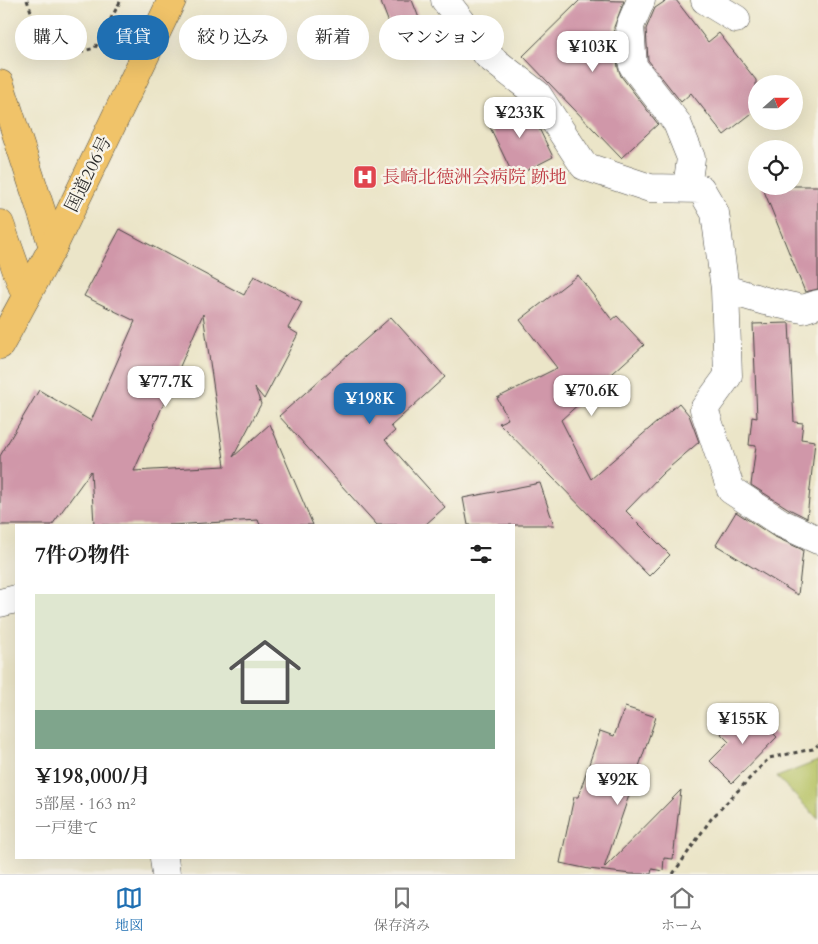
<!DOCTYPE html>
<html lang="ja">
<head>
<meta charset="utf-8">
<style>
  :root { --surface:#fff; --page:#f6f6f6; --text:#222; --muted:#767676; --line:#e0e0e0; --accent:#1f6fb2 }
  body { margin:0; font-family:Cardo,"Noto Serif JP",serif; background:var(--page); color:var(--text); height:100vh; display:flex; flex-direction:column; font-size:19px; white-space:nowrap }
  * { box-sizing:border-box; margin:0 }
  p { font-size:16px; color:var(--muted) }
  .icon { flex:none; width:28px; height:28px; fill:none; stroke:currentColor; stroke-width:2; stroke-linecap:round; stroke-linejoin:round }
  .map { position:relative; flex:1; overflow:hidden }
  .side { position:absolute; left:15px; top:524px; width:500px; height:335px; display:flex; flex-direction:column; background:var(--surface); border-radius:0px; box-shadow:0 5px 20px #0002 }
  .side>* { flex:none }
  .banner { position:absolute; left:15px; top:15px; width:500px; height:45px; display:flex; gap:10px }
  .needle { width:32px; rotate:69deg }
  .tools { position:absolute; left:748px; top:75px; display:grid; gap:10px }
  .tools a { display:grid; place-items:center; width:55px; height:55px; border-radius:50%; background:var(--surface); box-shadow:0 5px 20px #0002; font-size:25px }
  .price { position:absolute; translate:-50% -42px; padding:0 11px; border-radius:10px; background:#fff; color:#222; font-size:16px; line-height:32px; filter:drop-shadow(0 1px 2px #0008) }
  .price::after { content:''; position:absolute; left:50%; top:30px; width:15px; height:11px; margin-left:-8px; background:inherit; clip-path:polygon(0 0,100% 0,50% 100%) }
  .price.on { background:var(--accent); color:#fff }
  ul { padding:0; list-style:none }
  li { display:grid; align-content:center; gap:10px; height:265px; padding:0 20px }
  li+li { border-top:1px solid var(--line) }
  li span { display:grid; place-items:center; height:155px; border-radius:0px; color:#555 }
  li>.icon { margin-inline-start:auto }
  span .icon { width:90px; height:90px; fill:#fffc; stroke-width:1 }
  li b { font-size:21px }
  h2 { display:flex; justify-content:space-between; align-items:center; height:60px; padding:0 20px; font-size:21px }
  .chip { padding:0 18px; border-radius:22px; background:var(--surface); box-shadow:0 5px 20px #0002; font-size:18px; line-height:45px }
  .chip.on { background:var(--accent); color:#fff }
  .menu { display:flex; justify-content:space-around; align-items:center; height:70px; border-top:1px solid var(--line); background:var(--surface); font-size:14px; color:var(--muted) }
  .menu a { display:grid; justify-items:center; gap:2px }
  .menu .on { color:var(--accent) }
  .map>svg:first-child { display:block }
</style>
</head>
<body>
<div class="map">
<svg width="818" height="874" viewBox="0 0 818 874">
  <rect width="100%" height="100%" fill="#f7f3e8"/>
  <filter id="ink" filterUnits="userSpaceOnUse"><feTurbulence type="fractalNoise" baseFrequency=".02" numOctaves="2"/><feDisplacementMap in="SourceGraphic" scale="10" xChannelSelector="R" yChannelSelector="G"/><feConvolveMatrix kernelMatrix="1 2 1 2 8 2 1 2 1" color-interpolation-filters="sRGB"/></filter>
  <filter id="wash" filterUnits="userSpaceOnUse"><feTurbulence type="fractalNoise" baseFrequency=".0096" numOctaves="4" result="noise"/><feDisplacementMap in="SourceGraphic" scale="20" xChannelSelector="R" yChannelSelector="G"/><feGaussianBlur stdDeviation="1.12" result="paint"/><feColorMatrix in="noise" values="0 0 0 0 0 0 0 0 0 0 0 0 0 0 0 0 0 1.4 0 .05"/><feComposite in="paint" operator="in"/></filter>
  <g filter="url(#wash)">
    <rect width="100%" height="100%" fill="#ebe5c8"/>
    <path fill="#b7c365" stroke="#717748" d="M818,761V819L777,777Z"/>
    <g id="blocks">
      <path fill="#d097a9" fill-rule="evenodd" d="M380,0H412L429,44L401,54Z
        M580,0L624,1L614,27L618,68L621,76L658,124L621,158L523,56Z
        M667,0H676L708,42L719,33L756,80V110L724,135L691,93L681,102L648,60L646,29L655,8Z
        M523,103L533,116L553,157L514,177L487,121Z
        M762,186H818V289L805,292Z
        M120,229L244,295L254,276L302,302L288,328L298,334L264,399L255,388L261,404L233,457L270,424L313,525H260L258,520L172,525H94L91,471L52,525H0V456L39,390L91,421L135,321L84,296ZM203,314L225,466L134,471Z
        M578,275L612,320L617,316L644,345L561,420L591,479L679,403L689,415L699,442L663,473L626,511L670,555L649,576L499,423L508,419L497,398L557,368L520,320Z
        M391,317L445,377L391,426L395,431L385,440L445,507L425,525H377L279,416Z
        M789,323L794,422L803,423L801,439L815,441L807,518L789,509L751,485L756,446L749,445L752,417L757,418L753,324Z
        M540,483L554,525H468L463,498Z
        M736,512L773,536L803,550L798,595L716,545Z
        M625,707L656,717L604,868L681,790L673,859L664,858L663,871L652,869L651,874H631L589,869L560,863L574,797H578L600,731L614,736Z
        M747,707L777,737L732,783L710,761L729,742L721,734Z"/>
    </g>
  </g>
  <g filter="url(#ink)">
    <use href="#blocks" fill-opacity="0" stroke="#484743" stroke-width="1"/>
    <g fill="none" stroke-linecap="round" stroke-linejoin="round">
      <defs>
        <path id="minor" d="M445,0L488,56L537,94L584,166L650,188L701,189L715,213L725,289L728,376L704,409L731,490L781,523L818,540
          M641,0L630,26L633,66L677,123L691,158L687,188
          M705,0L736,19
          M725,289L765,301L803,309L818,304
          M0,603L16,599
          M164,858L166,874"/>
        <path id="primary" d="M0,84L53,247
          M0,224L26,297"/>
        <path id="trunk" d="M0,345L53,247L172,0"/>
      </defs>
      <use href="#minor" stroke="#484743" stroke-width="29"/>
      <use href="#primary" stroke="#484743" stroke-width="29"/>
      <use href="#trunk" stroke="#484743" stroke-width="29"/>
      <path stroke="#484743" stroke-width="3" stroke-dasharray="4 4" stroke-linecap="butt" d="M27,0L36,26L75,53L95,48L121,0
        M673,874L711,819L769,758L813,749L818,745"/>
      <use href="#minor" stroke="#fff" stroke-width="28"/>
      <use href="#primary" stroke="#f0c369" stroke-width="28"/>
      <use href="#trunk" stroke="#f0c369" stroke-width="28"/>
    </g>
  </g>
  <defs>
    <symbol id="hospital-square" viewBox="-11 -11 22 22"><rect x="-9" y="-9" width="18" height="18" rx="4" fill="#e0444e" stroke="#f7f3e8"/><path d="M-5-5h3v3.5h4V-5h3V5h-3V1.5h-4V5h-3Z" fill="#fff"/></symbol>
  </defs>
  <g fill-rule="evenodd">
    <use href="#hospital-square" x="351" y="163" width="28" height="28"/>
  </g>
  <g text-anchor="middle" stroke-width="5" stroke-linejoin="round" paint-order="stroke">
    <g font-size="18" fill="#2b2b2b" stroke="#f7f3e8">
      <text transform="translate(88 174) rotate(-64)" y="6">国道206号</text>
    </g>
    <g font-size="18" fill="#be3a42" stroke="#f7f3e8" text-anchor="start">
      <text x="382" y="183">長崎北徳洲会病院 跡地</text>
    </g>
  </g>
</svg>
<div class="tools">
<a><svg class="needle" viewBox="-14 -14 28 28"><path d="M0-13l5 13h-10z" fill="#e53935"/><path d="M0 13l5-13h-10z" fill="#767676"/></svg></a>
<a><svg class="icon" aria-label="locate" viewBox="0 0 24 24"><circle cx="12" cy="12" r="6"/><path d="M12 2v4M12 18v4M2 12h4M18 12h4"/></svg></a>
</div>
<b class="price" style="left:593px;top:73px">¥103K</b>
<b class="price" style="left:520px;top:139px">¥233K</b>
<b class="price" style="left:166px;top:408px">¥77.7K</b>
<b class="price" style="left:592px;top:417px">¥70.6K</b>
<b class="price on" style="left:370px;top:425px">¥198K</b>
<b class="price" style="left:743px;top:745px">¥155K</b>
<b class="price" style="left:618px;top:806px">¥92K</b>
<div class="banner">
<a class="chip">購入</a>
<a class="chip on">賃貸</a>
<a class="chip">絞り込み</a>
<a class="chip">新着</a>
<a class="chip">マンション</a>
</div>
<section class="side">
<h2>7件の物件<svg class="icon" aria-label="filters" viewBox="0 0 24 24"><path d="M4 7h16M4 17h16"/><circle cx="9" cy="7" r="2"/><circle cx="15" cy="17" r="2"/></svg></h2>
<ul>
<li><span style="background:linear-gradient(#dfe7d0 75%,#7fa58c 0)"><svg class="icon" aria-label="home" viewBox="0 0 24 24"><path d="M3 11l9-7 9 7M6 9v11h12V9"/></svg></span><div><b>¥198,000/月</b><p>5部屋 · 163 m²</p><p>一戸建て</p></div></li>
</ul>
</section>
</div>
<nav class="menu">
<a class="on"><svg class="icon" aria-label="map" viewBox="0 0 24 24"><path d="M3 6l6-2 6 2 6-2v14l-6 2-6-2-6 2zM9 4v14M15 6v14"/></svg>地図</a>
<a><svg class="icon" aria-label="saved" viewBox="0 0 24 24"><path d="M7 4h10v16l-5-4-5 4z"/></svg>保存済み</a>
<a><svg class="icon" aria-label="home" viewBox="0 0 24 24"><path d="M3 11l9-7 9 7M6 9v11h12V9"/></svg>ホーム</a>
</nav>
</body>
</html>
